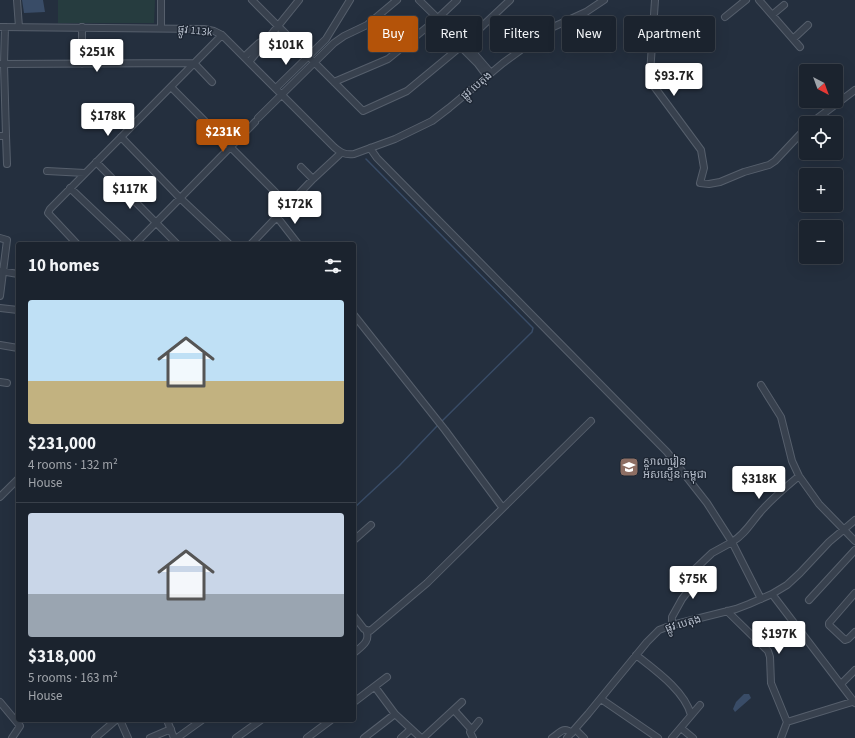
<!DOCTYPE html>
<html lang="en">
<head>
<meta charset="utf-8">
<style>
  :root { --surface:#1b232e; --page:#242b36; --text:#f1f3f6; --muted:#a0a4aa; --line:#39404a; --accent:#b45309 }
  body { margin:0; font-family:"Source Sans 3","Noto Sans Khmer",sans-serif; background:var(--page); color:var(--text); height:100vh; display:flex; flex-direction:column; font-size:15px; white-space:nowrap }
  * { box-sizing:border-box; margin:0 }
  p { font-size:13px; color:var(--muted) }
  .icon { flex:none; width:22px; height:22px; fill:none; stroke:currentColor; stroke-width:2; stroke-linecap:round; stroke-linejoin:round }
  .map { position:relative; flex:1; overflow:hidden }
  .panel { position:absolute; left:16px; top:242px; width:340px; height:480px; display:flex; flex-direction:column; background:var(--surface); border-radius:4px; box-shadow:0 4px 16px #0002,0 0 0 1px var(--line) }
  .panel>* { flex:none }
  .top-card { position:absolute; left:368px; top:16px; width:380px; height:36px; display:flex; gap:8px }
  .needle { width:26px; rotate:139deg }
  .fabs { position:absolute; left:799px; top:64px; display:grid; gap:8px }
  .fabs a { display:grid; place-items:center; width:44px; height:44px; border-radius:4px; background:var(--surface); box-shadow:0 4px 16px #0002,0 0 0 1px var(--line); font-size:20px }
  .price { position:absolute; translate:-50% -34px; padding:0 9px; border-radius:4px; background:#fff; color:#222; font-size:13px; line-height:26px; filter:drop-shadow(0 1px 2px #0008) }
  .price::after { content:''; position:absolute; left:50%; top:24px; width:12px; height:9px; margin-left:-6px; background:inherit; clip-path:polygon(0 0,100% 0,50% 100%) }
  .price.active { background:var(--accent); color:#fff }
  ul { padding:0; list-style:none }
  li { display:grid; align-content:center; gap:8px; height:212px; padding:0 12px }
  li+li { border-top:1px solid var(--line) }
  li span { display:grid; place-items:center; height:124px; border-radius:4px; color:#555 }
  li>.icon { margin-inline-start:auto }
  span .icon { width:72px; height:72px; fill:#fffc; stroke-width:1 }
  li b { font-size:17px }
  h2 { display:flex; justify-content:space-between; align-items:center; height:48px; padding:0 12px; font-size:17px }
  .tag { padding:0 14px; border-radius:4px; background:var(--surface); box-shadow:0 4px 16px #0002,0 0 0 1px var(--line); font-size:14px; line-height:36px }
  .tag.active { background:var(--accent); color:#fff }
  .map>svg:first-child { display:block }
</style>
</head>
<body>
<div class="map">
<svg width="855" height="738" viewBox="0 0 855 738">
  <rect width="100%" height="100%" fill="#242f3e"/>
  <path fill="#263c3f" d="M58,0H155L154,23H58Z"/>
  <path fill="#394c67" d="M22,0H43L45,12L24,13Z
    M744,694H749L751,698L735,712L733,709L736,702Z"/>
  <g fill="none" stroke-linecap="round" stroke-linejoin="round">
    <path stroke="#394c67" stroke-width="1.5" d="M366,159L533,328L532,332L440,423
      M354,508L399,466L438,425"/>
    <defs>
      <path id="minor" d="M17,0L19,27
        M252,0L363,111L407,91L459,48L510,0
        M419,0L464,44
        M655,0L650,74L653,85L701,150L704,168L700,183L709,184L720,182L744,172L769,165L775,161L806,128
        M759,0L800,47
        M772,15L784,5
        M725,17L746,0
        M0,27L204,29L214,31L222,35L334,147C341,153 345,155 354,154L395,139L432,121L449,108L503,63L551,28L586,12L604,0
        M5,27L4,64L6,136
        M161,28V0
        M793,39L808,25
        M465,43L491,73
        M461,47L478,64L487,76
        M244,57L259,43L266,39
        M249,62L299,0
        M0,64L194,63L212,82
        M82,64V27
        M334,82L388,59L437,19L457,0
        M171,87L288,205
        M276,88L326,39L350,0
        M258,118L334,43L344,36L367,25L397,0
        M811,123L855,90
        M0,136H6L7,164
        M121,137L180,198L229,244
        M370,148L377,158L667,452L707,503L732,542C746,534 753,519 764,508C775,496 787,486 799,476
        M96,162L177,244
        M301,167L313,179
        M47,171L85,173
        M70,188L129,244
        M277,217L298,244
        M0,238L7,240L0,296
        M77,244L48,213L50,209L222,35
        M135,244L255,122
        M251,244L313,179L341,153
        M0,271L18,274
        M0,308L18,310
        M354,315L445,430L502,507
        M0,345L18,348
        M0,382L7,383
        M761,385L781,417L792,461L799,476L819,504L855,541
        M0,497L18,479
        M354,540L371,525
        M855,593L829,623V625L845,640L848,639L855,632
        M772,594L855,703
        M809,600L855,550
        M727,611L768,651L770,657L771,683L787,722L781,738
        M354,616L364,629L370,631L427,583L591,421
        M672,625V617L682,599L692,586L694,581L692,572L712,553L732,542L761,599
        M354,653C362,646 371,641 366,630
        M636,655C655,670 685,691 691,715
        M841,684L855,670
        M375,687L395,714L421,738
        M601,699L658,738
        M0,702L20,726L12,738
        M354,702L387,677
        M454,710L471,729
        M120,720L128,738
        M167,720L174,738
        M787,722L855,701
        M681,728L693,738
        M575,729L584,738
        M95,738L116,720
        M150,738L171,729
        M177,738L202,720
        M236,738L261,720
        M307,738L331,720
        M364,738L395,714
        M401,738L411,729
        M423,738L462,702
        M473,738L470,732L479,721
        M552,738C560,733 563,726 572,733
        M567,738L588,714L647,642L659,630L672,625L736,609L749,604L772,594L787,585L800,573L829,542L855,520
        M672,738L700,705"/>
    </defs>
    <use href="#minor" stroke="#565f6c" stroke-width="8"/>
    <use href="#minor" stroke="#38414e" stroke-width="6"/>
  </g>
  <defs>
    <symbol id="school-square" viewBox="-11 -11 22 22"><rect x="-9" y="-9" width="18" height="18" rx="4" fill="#8d6e63" stroke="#1d2633"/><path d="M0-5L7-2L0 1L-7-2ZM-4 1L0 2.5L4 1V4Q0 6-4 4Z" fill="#fff"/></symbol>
  </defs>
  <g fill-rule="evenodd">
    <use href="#school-square" x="618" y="456" width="22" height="22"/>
  </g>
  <g text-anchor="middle" stroke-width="3" stroke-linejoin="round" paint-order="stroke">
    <g font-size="11" fill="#b4bcc9" stroke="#1d2633">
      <text transform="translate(195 30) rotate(6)" y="4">ផ្លូវ 113k</text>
      <text transform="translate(476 85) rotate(-40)" y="4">ផ្លូវ បេតុង</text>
      <text transform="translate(683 623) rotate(-16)" y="4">ផ្លូវ បេតុង</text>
    </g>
    <g font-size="11" fill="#b4bcc9" stroke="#1d2633" text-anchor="start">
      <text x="643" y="465">សាលារៀន<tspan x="643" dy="13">អ៉ិសស្ទើន កម្ពុជា</tspan></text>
    </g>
  </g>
</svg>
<div class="fabs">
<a><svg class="needle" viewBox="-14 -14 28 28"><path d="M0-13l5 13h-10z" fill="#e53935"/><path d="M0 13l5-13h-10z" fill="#a0a4aa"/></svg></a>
<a><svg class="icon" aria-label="locate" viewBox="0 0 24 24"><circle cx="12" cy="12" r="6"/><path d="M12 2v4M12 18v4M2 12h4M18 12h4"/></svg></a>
<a>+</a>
<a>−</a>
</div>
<b class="price" style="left:286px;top:66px">$101K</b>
<b class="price" style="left:97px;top:73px">$251K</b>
<b class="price" style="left:674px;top:97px">$93.7K</b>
<b class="price" style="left:108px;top:137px">$178K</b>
<b class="price active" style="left:223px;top:153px">$231K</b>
<b class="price" style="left:130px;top:210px">$117K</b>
<b class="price" style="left:295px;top:225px">$172K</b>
<b class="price" style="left:759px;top:500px">$318K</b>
<b class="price" style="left:693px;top:600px">$75K</b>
<b class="price" style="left:779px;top:655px">$197K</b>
<div class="top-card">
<a class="tag active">Buy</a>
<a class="tag">Rent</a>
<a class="tag">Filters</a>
<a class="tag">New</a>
<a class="tag">Apartment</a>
</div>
<section class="panel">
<h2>10 homes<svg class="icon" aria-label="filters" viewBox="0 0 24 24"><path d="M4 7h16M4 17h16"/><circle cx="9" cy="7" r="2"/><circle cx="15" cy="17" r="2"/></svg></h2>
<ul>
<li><span style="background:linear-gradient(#bfe0f5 65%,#c2b280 0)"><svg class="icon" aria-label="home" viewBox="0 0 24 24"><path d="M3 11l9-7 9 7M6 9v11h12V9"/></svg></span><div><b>$231,000</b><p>4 rooms · 132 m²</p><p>House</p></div></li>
<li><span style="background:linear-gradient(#c9d6e8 65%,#9aa5b1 0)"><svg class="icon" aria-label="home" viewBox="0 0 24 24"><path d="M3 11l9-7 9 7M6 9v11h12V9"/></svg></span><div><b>$318,000</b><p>5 rooms · 163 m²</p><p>House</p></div></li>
</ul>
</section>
</div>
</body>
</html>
